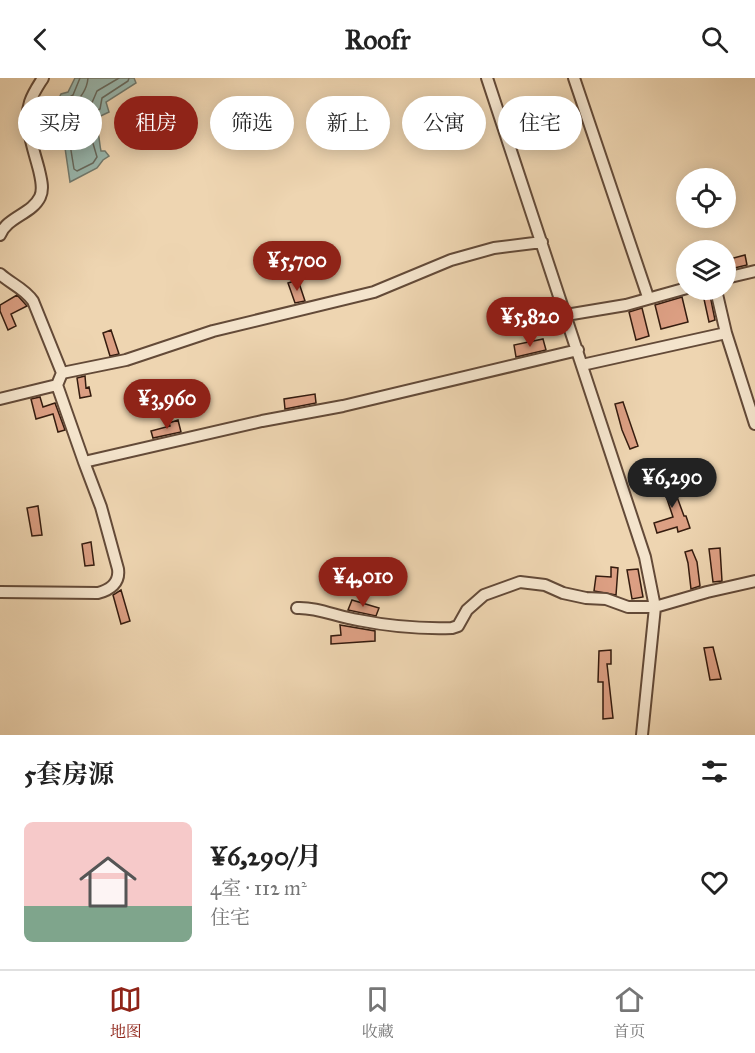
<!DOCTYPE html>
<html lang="zh">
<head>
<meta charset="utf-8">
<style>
  :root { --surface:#fff; --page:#f6f6f6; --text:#222; --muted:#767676; --line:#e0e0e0; --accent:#8f2418 }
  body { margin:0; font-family:"IM FELL Great Primer","Noto Serif SC",serif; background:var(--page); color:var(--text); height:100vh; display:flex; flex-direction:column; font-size:22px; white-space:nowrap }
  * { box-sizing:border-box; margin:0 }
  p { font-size:20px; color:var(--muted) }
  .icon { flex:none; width:33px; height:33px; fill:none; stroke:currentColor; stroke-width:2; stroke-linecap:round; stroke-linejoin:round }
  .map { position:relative; height:657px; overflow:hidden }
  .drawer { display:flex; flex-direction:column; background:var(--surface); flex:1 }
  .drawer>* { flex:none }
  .banner { position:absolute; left:18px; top:18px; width:720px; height:54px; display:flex; gap:12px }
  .controls { position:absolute; left:676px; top:90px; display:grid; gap:12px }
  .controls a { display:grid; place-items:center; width:60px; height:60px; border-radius:50%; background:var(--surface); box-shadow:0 3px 15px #0003; font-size:30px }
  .price { position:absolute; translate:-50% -51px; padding:0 14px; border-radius:21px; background:var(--accent); color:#fff; font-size:20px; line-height:39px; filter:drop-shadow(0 2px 3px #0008) }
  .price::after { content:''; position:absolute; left:50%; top:36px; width:18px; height:14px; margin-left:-9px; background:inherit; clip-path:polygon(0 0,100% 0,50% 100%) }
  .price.on { background:#222; color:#fff }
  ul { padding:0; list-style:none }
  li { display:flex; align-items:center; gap:18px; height:150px; padding:0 24px }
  li span { display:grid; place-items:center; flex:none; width:168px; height:120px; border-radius:9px; color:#555 }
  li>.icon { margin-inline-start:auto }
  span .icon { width:72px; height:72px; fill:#fffc; stroke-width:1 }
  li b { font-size:26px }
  h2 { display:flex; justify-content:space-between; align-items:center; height:72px; padding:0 24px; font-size:26px }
  .pill { padding:0 21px; border-radius:27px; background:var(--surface); box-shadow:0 3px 15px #0003; font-size:21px; line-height:54px }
  .pill.on { background:var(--accent); color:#fff }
  header { display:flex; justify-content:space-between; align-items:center; height:78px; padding:0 24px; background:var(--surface); font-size:27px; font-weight:700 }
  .tab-bar { display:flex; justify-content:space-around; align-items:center; height:84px; border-top:2px solid var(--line); background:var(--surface); font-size:16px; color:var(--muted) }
  .tab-bar a { display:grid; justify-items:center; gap:3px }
  .tab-bar .on { color:var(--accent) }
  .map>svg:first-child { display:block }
</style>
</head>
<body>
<header><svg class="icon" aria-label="back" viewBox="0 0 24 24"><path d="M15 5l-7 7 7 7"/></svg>Roofr<svg class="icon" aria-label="search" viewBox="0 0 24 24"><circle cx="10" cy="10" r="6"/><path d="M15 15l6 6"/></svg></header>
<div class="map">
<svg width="755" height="657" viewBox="0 0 755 657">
  <rect width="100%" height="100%" fill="#eed5b1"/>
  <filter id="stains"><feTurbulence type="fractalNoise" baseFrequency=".00333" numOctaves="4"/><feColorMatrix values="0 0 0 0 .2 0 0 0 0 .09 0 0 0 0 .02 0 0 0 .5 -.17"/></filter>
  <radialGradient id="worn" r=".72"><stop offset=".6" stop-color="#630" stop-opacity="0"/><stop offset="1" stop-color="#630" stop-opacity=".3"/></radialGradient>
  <path fill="#99b8af" stroke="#717a6f" stroke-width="1.5" d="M75,0H134L136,5L106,24L109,34L90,43L85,51L88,56L96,49C100,57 99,65 101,73H105L109,78L103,82L97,90L70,104L58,22L61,16L68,14Z"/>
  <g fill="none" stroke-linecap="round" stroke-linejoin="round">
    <path stroke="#676a5f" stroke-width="1.5" d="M80,0L73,17L65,22L64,29L74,91L77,93L93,85L97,79L92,62L81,57L80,47L86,38L100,31L102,20L128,3L129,0
      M88,0C87,12 80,21 71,28L74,38L91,27L97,13L119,0"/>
  </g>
  <path fill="#dc9f83" stroke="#351c0f" stroke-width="1.5" d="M745,177L747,187L726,192V182Z
    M298,202L305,223L295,225L288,205Z
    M702,212H709L715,242L709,244Z
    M17,217L27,228L11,236L16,248L8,252L0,233V227Z
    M682,219L688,244L661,251L655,227Z
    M642,230L649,258L636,262L629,234Z
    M111,252L119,276L110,278L103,255Z
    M543,261L546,272L516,279L514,267Z
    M85,298L86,310L89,309L91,318L80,320L77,300Z
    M315,316L316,325L285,331L284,321Z
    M40,319L43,329L55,325L65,352L58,354L53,336L36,341L31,321Z
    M623,324L638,368L630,371L622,352L615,326Z
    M178,342L181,354L153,360L151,353L170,348L169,345Z
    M669,397L684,438H686L690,450L678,454L677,449L657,455L654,445L673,439L662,406L659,407L657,401Z
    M38,428L42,457L32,458L27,430Z
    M91,464L94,487L85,488L82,466Z
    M720,470L722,503L713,504L709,471Z
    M692,472L697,484L700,508L691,511L688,485L685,474Z
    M611,489L618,490L616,517L594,513L596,498L611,499Z
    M638,491L643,519L632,521L627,492Z
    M121,512L130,543L121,546L113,517Z
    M352,522L379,530L376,538L348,532Z
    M340,547L375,553V563L331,566V558L341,557Z
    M713,569L721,601L710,602L704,570Z
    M611,572V586H607L613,640L603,641V604H598L599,573Z"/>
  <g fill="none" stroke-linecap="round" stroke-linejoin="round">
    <defs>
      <path id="minor" d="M487,0L645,479L655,529L642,657
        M574,0L648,219
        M0,157C7,139 32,136 40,119C44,111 41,101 39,92C34,72 23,44 30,24C33,15 38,8 43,0
        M0,196C11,206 24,210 33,223L62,295L57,307L84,384
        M726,200L755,193
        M566,237L626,227L687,210
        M726,255L755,346
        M582,287L726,255L716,212
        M62,295L126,282L213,253L374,214L451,182L494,170L542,164
        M0,321L57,307
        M0,514L98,515C110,512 120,505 118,491L101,429L84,384L262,343L343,328L578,272
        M297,530C318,529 337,539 358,542C388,548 422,551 452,550L458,548L467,532L484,517L520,504L545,507L563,515L586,520L606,521L628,529H655L707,514L755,503"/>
    </defs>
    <use href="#minor" stroke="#634a38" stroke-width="14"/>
    <use href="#minor" stroke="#f4e4cc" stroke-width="10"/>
  </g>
  <rect width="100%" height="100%" filter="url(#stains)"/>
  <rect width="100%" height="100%" fill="url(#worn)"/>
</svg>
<div class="controls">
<a><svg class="icon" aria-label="locate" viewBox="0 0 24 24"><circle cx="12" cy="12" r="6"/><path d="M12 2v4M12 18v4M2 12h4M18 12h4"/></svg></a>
<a><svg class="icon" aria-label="layers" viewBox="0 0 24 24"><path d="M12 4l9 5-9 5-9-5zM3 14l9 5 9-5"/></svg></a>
</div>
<b class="price" style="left:297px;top:214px">¥5,700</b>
<b class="price" style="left:530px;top:270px">¥5,820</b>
<b class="price" style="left:167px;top:352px">¥3,960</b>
<b class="price on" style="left:672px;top:431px">¥6,290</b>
<b class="price" style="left:363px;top:530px">¥4,010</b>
<div class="banner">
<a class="pill">买房</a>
<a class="pill on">租房</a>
<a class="pill">筛选</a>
<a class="pill">新上</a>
<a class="pill">公寓</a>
<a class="pill">住宅</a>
</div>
</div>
<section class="drawer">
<h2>5套房源<svg class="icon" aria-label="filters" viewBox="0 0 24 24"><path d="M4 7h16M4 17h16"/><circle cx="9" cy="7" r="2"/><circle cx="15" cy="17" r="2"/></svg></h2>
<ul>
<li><span style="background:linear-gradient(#f6c9c9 70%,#7fa58c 0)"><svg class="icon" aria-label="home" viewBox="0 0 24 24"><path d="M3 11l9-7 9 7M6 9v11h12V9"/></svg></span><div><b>¥6,290/月</b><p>4室 · 112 m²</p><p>住宅</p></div><svg class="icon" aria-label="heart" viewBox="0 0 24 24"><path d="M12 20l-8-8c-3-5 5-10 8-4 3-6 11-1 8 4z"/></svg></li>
</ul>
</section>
<nav class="tab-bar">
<a class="on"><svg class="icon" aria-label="map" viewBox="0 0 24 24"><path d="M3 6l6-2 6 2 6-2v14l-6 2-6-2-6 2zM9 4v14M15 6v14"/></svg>地图</a>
<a><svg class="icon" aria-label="saved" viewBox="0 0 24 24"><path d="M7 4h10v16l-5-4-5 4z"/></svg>收藏</a>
<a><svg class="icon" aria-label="home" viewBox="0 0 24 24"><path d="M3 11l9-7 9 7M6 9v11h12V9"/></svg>首页</a>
</nav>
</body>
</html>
